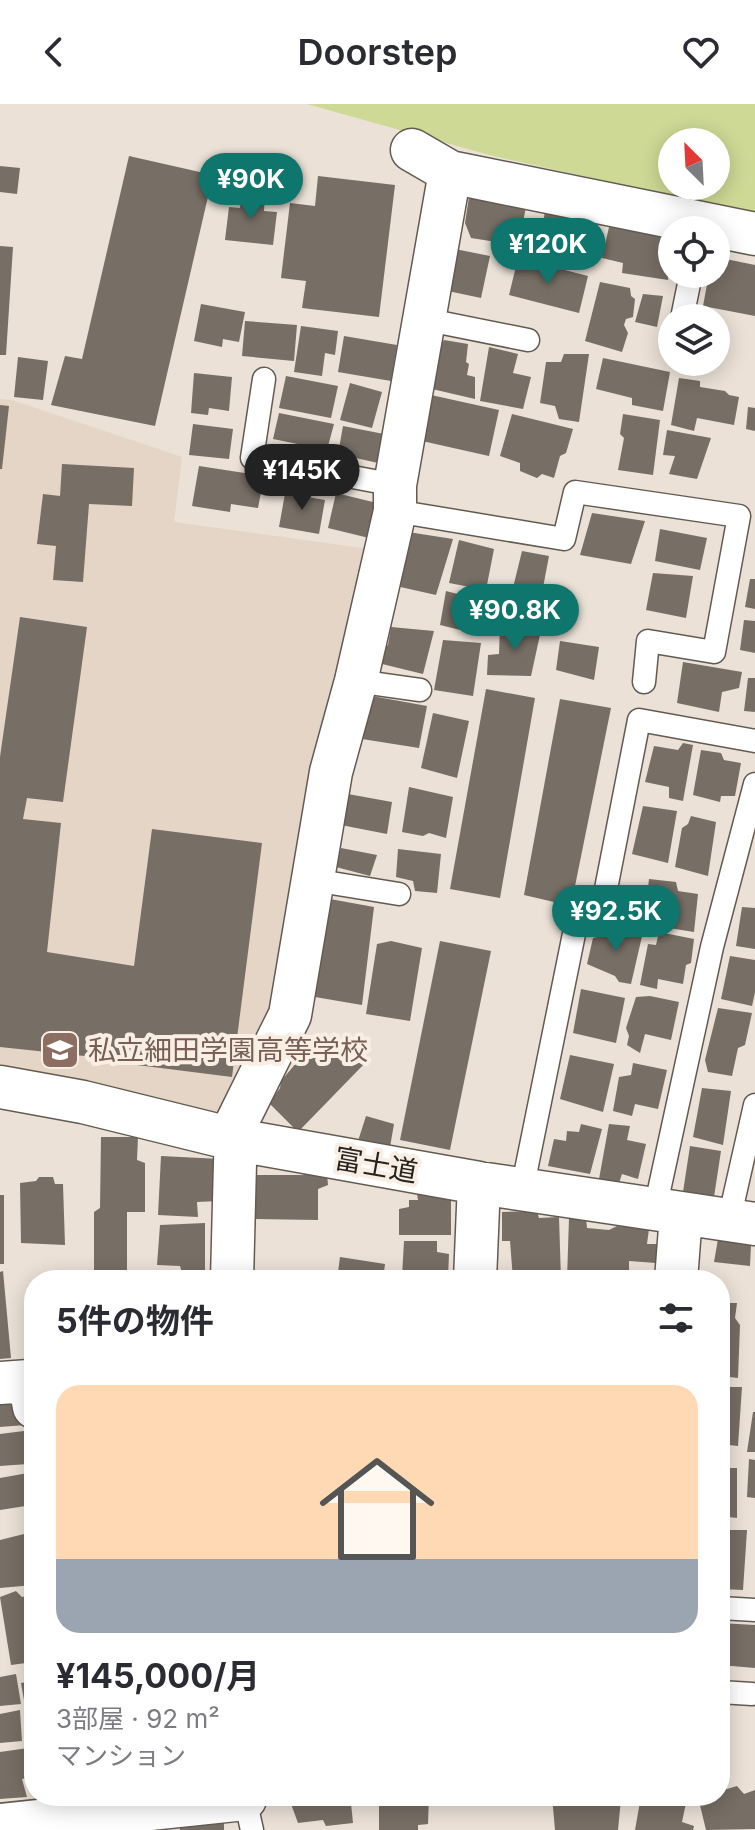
<!DOCTYPE html>
<html lang="ja">
<head>
<meta charset="utf-8">
<style>
  :root { --surface:#fff; --page:#f7f7f7; --text:#2b2b33; --muted:#7c7c81; --accent:#0f766e }
  body { margin:0; font-family:Inter,"Noto Sans JP",sans-serif; background:var(--page); color:var(--text); height:100vh; display:flex; flex-direction:column; font-size:30px; white-space:nowrap }
  * { box-sizing:border-box; margin:0 }
  p { font-size:26px; color:var(--muted) }
  .icon { flex:none; width:44px; height:44px; fill:none; stroke:currentColor; stroke-width:2; stroke-linecap:round; stroke-linejoin:round }
  .map { position:relative; flex:1; overflow:hidden }
  .drawer { position:absolute; left:24px; top:1166px; width:706px; height:536px; display:flex; flex-direction:column; background:var(--surface); border-radius:32px; box-shadow:0 4px 20px #0003 }
  .drawer>* { flex:none }
  .needle { width:52px; rotate:336deg }
  .fabs { position:absolute; left:658px; top:24px; display:grid; gap:16px }
  .fabs a { display:grid; place-items:center; width:72px; height:72px; border-radius:50%; background:var(--surface); box-shadow:0 4px 20px #0003; font-size:40px }
  .price { position:absolute; translate:-50% -68px; padding:0 18px; border-radius:28px; background:var(--accent); color:#fff; font-size:26px; line-height:52px; filter:drop-shadow(0 2px 4px #0008) }
  .price::after { content:''; position:absolute; left:50%; top:48px; width:24px; height:18px; margin-left:-12px; background:inherit; clip-path:polygon(0 0,100% 0,50% 100%) }
  .price.active { background:#222; color:#fff }
  ul { padding:0; list-style:none }
  li { display:grid; align-content:center; gap:16px; height:424px; padding:0 32px }
  li span { display:grid; place-items:center; height:248px; border-radius:24px; color:#555 }
  li>.icon { margin-inline-start:auto }
  span .icon { width:144px; height:144px; fill:#fffc; stroke-width:1 }
  li b { font-size:34px }
  h2 { display:flex; justify-content:space-between; align-items:center; height:96px; padding:0 32px; font-size:34px }
  header { display:flex; justify-content:space-between; align-items:center; height:104px; padding:0 32px; background:var(--surface); font-size:36px; font-weight:600 }
  .map>svg:first-child { display:block }
</style>
</head>
<body>
<header><svg class="icon" aria-label="back" viewBox="0 0 24 24"><path d="M15 5l-7 7 7 7"/></svg>Doorstep<svg class="icon" aria-label="heart" viewBox="0 0 24 24"><path d="M12 20l-8-8c-3-5 5-10 8-4 3-6 11-1 8 4z"/></svg></header>
<div class="map">
<svg width="755" height="1726" viewBox="0 0 755 1726">
  <rect width="100%" height="100%" fill="#ebe1d7"/>
  <path fill="#e4d5c6" d="M0,295L12,296L182,353L174,418L369,445L276,898L216,1018L0,969Z"/>
  <path fill="#cdd994" fill-rule="evenodd" d="M307,0H755V110L489,51ZM672,38H716V82H672Z"/>
  <path fill="#776e65" d="M129,52L213,71L155,322L51,301L65,252L82,255Z
    M0,62L20,64L17,90L0,88Z
    M318,72L395,81L379,213L302,204L306,177L281,174L290,99L315,102Z
    M242,88L265,91L264,107L277,108L273,141L225,136L229,103L240,104Z
    M469,93L526,103L521,128L508,124L503,139L471,134L465,119Z
    M545,107L584,114L581,130H588L583,157L538,151Z
    M609,123L672,133L668,176L622,169L623,159L602,154Z
    M0,142L13,143L6,251H0Z
    M455,145L490,152L481,194L448,187Z
    M716,153L755,161V212L703,202L709,170H716Z
    M518,154L588,172L579,209L509,191Z
    M600,178L630,184L631,192L635,195L633,213L626,215L624,221L628,229L622,248L585,237Z
    M643,190L663,192L657,223L635,218Z
    M201,200L245,208L239,238L223,235L222,243L194,237Z
    M245,217L297,221L294,257L242,252Z
    M301,222L338,227L335,251L325,249L322,272L294,268Z
    M344,232L397,241L391,277L338,268Z
    M444,236L468,240L466,258L469,260L467,271L475,273V295L432,285L438,244Z
    M489,243L518,250L513,269L531,273L523,305L480,297Z
    M564,250H589L579,318L559,315L555,302L540,299L546,258H561Z
    M18,253L48,257L43,296L14,293Z
    M603,254L670,268L663,307L632,301V294L596,285Z
    M194,269L232,273L229,307L209,304L208,311L191,309Z
    M286,272L338,282L331,314L279,304Z
    M679,274L700,277V283L725,287L729,291L739,293L734,321L697,314L694,327L671,321Z
    M350,279L382,288L372,324L340,316Z
    M431,291L499,306L489,352L422,337Z
    M0,301L9,302L2,365H0Z
    M748,303L755,304V327L746,325Z
    M279,309L334,320L327,346L273,335Z
    M512,310L573,325L566,349L560,352L554,374L542,370L537,374L520,367V359L500,352Z
    M623,310L660,316L653,371L618,366L624,334L620,330Z
    M193,320L233,325L229,355L189,351Z
    M343,322L384,330L378,359L338,350Z
    M667,326L711,334L697,375L669,370L675,352L663,351Z
    M62,360L134,364L132,402L89,400L83,478L53,476L56,442L37,440L43,390L60,392Z
    M199,362L264,372L258,404L231,400L230,408L192,402Z
    M286,384L303,386L302,392L325,396L319,430L279,423Z
    M336,389L377,399L369,434L328,424Z
    M592,409L645,417L631,460L580,451Z
    M660,425L707,434L700,466L655,457Z
    M408,428L453,435L436,491L396,482Z
    M459,436L494,445L486,486L449,479Z
    M522,447L549,452L538,510L508,504Z
    M653,469L693,472L686,514L646,506Z
    M750,475H755V505L745,503Z
    M446,487L481,496L477,530L440,521Z
    M20,513L87,523L63,698L27,694L23,715L61,719L47,848L134,862L152,725L262,739L232,973L121,959L122,956L0,943V653Z
    M744,516L755,517V549L740,546Z
    M500,522L541,526L531,572L487,571L488,551L499,550Z
    M391,523L434,527L423,570L378,559L380,546L388,541Z
    M443,536L481,539L473,592L434,586Z
    M560,537L599,543L594,576L556,566Z
    M683,558L742,568L739,584L722,588L719,608L677,599Z
    M748,574H755V608L744,607Z
    M486,585L535,594L500,794L450,785Z
    M372,592L427,602L419,644L362,635Z
    M560,595L611,604L571,802L524,791Z
    M433,609L469,617L457,674L421,664Z
    M683,639L693,641L683,697L669,694V683L645,678L654,642L678,646Z
    M701,646L721,649L724,656L741,659L735,692H721L720,698L693,691Z
    M409,683L453,693L446,734L429,729L423,732L402,728Z
    M348,690L392,698L387,730L341,721Z
    M643,702L677,707L668,759L632,750Z
    M691,712L716,718L708,772L675,763L682,724L688,720Z
    M341,744L377,751L370,772L336,763Z
    M398,745L441,750L437,789L415,787L413,777L396,773Z
    M649,775L676,778L678,787L698,790L694,828L644,820Z
    M330,795L374,803L362,901L315,893Z
    M742,803L755,804V845L736,842Z
    M612,824L643,828L631,880L619,878L615,872L587,860L593,834L605,831Z
    M659,828L694,835L691,859L686,861L683,880L658,875L657,885L640,881L648,840L656,841Z
    M391,837L422,844L410,917L366,910L377,840Z
    M440,837L491,847L450,1046L400,1036Z
    M730,852L755,856V888L752,902L721,895Z
    M581,885L625,894L616,939L573,929Z
    M650,892L679,898L671,936L645,930L640,949L627,941L629,932L626,924L636,893Z
    M718,904L752,909L745,941L738,944L732,972L708,968L705,956Z
    M335,934L348,936L367,957L298,1028L269,999L280,984L281,977L313,939L320,944Z
    M570,951L614,960L603,1008L560,995Z
    M633,959L667,966L658,1005L635,1000L632,1012L613,1007L619,973L631,971Z
    M702,984L731,987L723,1041L693,1033Z
    M366,1012L394,1020L390,1043L358,1037Z
    M581,1020L602,1025L590,1070L548,1062L554,1035L566,1037L567,1027L579,1028Z
    M609,1020L630,1022L627,1036L646,1040L638,1075L622,1070L619,1079L599,1075Z
    M101,1033H138L137,1056L145,1059V1108H127V1176H94V1108L100,1104Z
    M690,1042L721,1047L714,1093L683,1088Z
    M161,1052L220,1055L219,1097L197,1098L198,1113L158,1111Z
    M309,1069H327L328,1081L318,1085V1116L255,1115L251,1071H302Z
    M39,1073H53L55,1080H63L65,1141L21,1139L20,1079L36,1077Z
    M417,1090L451,1093V1131H399V1105L409,1103V1096H418Z
    M0,1091H4V1160H0Z
    M537,1107L539,1114L559,1113L561,1175H513L510,1137H502V1108Z
    M569,1114H586L587,1124L609,1126L617,1122L649,1125L647,1140H657L656,1159L629,1157V1175L581,1172L580,1176H567Z
    M205,1119V1174L182,1169L180,1162L157,1161L160,1121Z
    M718,1135L751,1141L750,1162L714,1158Z
    M404,1137H437V1148L449,1150L448,1175L402,1173Z
    M340,1153L385,1160L383,1176H337Z
    M3,1167L11,1254L0,1255V1168Z
    M720,1199H737L735,1214L740,1221L738,1274L720,1272Z
    M720,1279L725,1283H742L738,1342L720,1340Z
    M20,1291L25,1321L0,1323V1293Z
    M753,1308H755V1348H747Z
    M24,1327L28,1360L0,1362V1330Z
    M749,1355L755,1356V1394L747,1393Z
    M720,1364H737V1414L720,1412Z
    M28,1369L32,1401L0,1406V1374Z
    M720,1426H747L743,1486L721,1485Z
    M28,1429L30,1454H34V1481L0,1484V1436Z
    M16,1487L22,1493L34,1490V1558L11,1561L0,1493Z
    M720,1519L755,1521V1564L720,1561Z
    M16,1570L21,1600L0,1602V1573Z
    M34,1577V1618L28,1619L21,1579Z
    M20,1606L22,1637L0,1639V1610Z
    M720,1609L726,1610L722,1663H720Z
    M28,1644L32,1673L22,1675L27,1693L0,1695V1648Z
    M737,1682L744,1690L755,1686V1725L706,1726L698,1693L720,1692V1687Z
    M269,1692H361V1696L351,1699L353,1719L326,1722L323,1716L298,1719L291,1700L270,1702Z
    M379,1692H429L428,1720L418,1721V1726H379Z
    M552,1692H626L621,1695L618,1726H555Z
    M641,1692H673V1697L686,1699L682,1718L694,1722L693,1726H635Z
    M224,1719V1726H180V1724Z"/>
  <g fill="none" stroke-linecap="round" stroke-linejoin="round">
    <defs>
      <path id="service" d="M682,214L691,170
        M423,215L528,236
        M264,275L252,354L395,381
        M395,407L564,435L575,388L739,412L714,548L648,537L644,578
        M356,577L420,586
        M313,776L399,790
        M522,1086L576,820L604,795L639,616L755,637
        M655,1105L712,843L755,680
        M729,1116L755,1001
        M720,1504L755,1506
        M720,1588L752,1590
        M245,1695L252,1726"/>
      <path id="minor" d="M412,46L450,68L755,130
        M0,983L83,998L237,1036L479,1079L755,1120
        M232,1176L236,1020L290,911L331,668L356,577L395,407V381L450,68
        M475,1176L479,1079
        M676,1176L681,1111
        M0,1279L29,1277L34,1303
        M0,1721L245,1695V1692"/>
    </defs>
    <use href="#service" stroke="#635b52" stroke-width="25"/>
    <use href="#minor" stroke="#635b52" stroke-width="45"/>
    <use href="#service" stroke="#fff" stroke-width="22"/>
    <use href="#minor" stroke="#fff" stroke-width="42"/>
  </g>
  <defs>
    <symbol id="school-square" viewBox="-11 -11 22 22"><rect x="-9" y="-9" width="18" height="18" rx="4" fill="#8d6e63" stroke="#f8eee4"/><path d="M0-5L7-2L0 1L-7-2ZM-4 1L0 2.5L4 1V4Q0 6-4 4Z" fill="#fff"/></symbol>
  </defs>
  <g fill-rule="evenodd">
    <use href="#school-square" x="38" y="924" width="44" height="44"/>
  </g>
  <g text-anchor="middle" stroke-width="8" stroke-linejoin="round" paint-order="stroke">
    <g font-size="28" fill="#785e54" stroke="#f8eee4" text-anchor="start">
      <text x="88" y="956">私立細田学園高等学校</text>
    </g>
    <g font-size="28" fill="#26231f" stroke="#f8eee4">
      <text transform="translate(376 1061) rotate(10)" y="10">富士道</text>
    </g>
  </g>
</svg>
<div class="fabs">
<a><svg class="needle" viewBox="-14 -14 28 28"><path d="M0-13l5 13h-10z" fill="#e53935"/><path d="M0 13l5-13h-10z" fill="#7c7c81"/></svg></a>
<a><svg class="icon" aria-label="locate" viewBox="0 0 24 24"><circle cx="12" cy="12" r="6"/><path d="M12 2v4M12 18v4M2 12h4M18 12h4"/></svg></a>
<a><svg class="icon" aria-label="layers" viewBox="0 0 24 24"><path d="M12 4l9 5-9 5-9-5zM3 14l9 5 9-5"/></svg></a>
</div>
<b class="price" style="left:251px;top:117px">¥90K</b>
<b class="price" style="left:548px;top:182px">¥120K</b>
<b class="price active" style="left:302px;top:408px">¥145K</b>
<b class="price" style="left:515px;top:548px">¥90.8K</b>
<b class="price" style="left:616px;top:849px">¥92.5K</b>
<section class="drawer">
<h2>5件の物件<svg class="icon" aria-label="filters" viewBox="0 0 24 24"><path d="M4 7h16M4 17h16"/><circle cx="9" cy="7" r="2"/><circle cx="15" cy="17" r="2"/></svg></h2>
<ul>
<li><span style="background:linear-gradient(#ffd9b3 70%,#9aa5b1 0)"><svg class="icon" aria-label="home" viewBox="0 0 24 24"><path d="M3 11l9-7 9 7M6 9v11h12V9"/></svg></span><div><b>¥145,000/月</b><p>3部屋 · 92 m²</p><p>マンション</p></div></li>
</ul>
</section>
</div>
</body>
</html>
